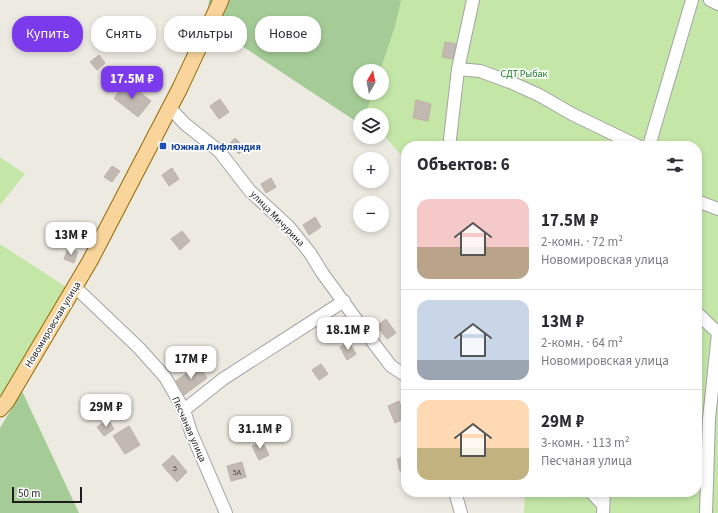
<!DOCTYPE html>
<html lang="ru">
<head>
<meta charset="utf-8">
<style>
  :root { --surface:#fff; --page:#f2f2f3; --text:#2b2b33; --muted:#7c7c81; --line:#e1e1e2; --accent:#7c3aed }
  body { margin:0; font-family:"Source Sans 3",sans-serif; background:var(--page); color:var(--text); height:100vh; display:flex; flex-direction:column; font-size:15px; white-space:nowrap }
  * { box-sizing:border-box; margin:0 }
  p { font-size:13px; color:var(--muted) }
  .icon { flex:none; width:22px; height:22px; fill:none; stroke:currentColor; stroke-width:2; stroke-linecap:round; stroke-linejoin:round }
  .map { position:relative; flex:1; overflow:hidden }
  .side { position:absolute; left:401px; top:141px; width:301px; height:356px; display:flex; flex-direction:column; background:var(--surface); border-radius:16px; box-shadow:0 2px 6px #0003 }
  .side>* { flex:none }
  .guide { position:absolute; left:12px; top:16px; width:329px; height:36px; display:flex; gap:8px }
  .needle { width:26px; rotate:10deg }
  .tools { position:absolute; left:353px; top:64px; display:grid; gap:8px }
  .tools a { display:grid; place-items:center; width:36px; height:36px; border-radius:50%; background:var(--surface); box-shadow:0 2px 6px #0003; font-size:20px }
  .scale { position:absolute; left:12px; bottom:10px; width:70px; box-sizing:border-box; padding-left:4px; border:2px solid #1c1c1c; border-top:0; font-size:11px; line-height:14px; white-space:nowrap; color:#1c1c1c; -webkit-text-stroke:3px #fff; paint-order:stroke }
  .price { position:absolute; translate:-50% -34px; padding:0 9px; border-radius:8px; background:#fff; color:#222; font-size:13px; line-height:26px; filter:drop-shadow(0 1px 2px #0008) }
  .price::after { content:''; position:absolute; left:50%; top:24px; width:12px; height:9px; margin-left:-6px; background:inherit; clip-path:polygon(0 0,100% 0,50% 100%) }
  .price.on { background:var(--accent); color:#fff }
  ul { padding:0; list-style:none }
  li { display:flex; align-items:center; gap:12px; height:100px; padding:0 16px }
  li+li { border-top:1px solid var(--line) }
  li span { display:grid; place-items:center; flex:none; width:112px; height:80px; border-radius:12px; color:#555 }
  li>.icon { margin-inline-start:auto }
  span .icon { width:48px; height:48px; fill:#fffc; stroke-width:1 }
  li b { font-size:17px }
  h2 { display:flex; justify-content:space-between; align-items:center; height:48px; padding:0 16px; font-size:17px }
  .chip { padding:0 14px; border-radius:16px; background:var(--surface); box-shadow:0 2px 6px #0003; font-size:14px; line-height:36px }
  .chip.on { background:var(--accent); color:#fff }
  .map>svg:first-child { display:block }
</style>
</head>
<body>
<div class="map">
<svg width="718" height="513" viewBox="0 0 718 513">
  <rect width="100%" height="100%" fill="#edeae2"/>
  <path fill="#c4e7a8" fill-rule="evenodd" d="M290,0H718V513H524L525,492H697V146H406V161L382,133V115H367L280,14ZM360,71H382V93H360Z
    M0,157L25,174L0,205Z
    M0,244L66,287L42,330L0,398Z"/>
  <path fill="#a5cc97" d="M209,0H401L395,26L380,71H360V93H373L365,115H360V124L213,27L208,11Z
    M22,391L79,513H0V428Z"/>
  <path fill="#c2bab2" stroke="#bfb1a5" d="M67,19L78,29L71,37L60,26Z
    M445,42L456,44L453,59L442,57Z
    M99,55L105,63L97,70L90,62Z
    M127,82L151,101L138,117L114,98Z
    M220,99L229,112L219,119L210,106Z
    M416,100L431,104L428,121L413,118Z
    M235,138L245,148L239,154L229,144Z
    M112,166L120,171L112,182L104,177Z
    M172,168L179,179L169,186L162,175Z
    M271,178L276,187L266,193L261,184Z
    M315,217L321,227L309,235L303,225Z
    M182,231L190,241L180,250L171,239Z
    M68,248L78,252L74,263L64,259Z
    M386,319L396,333L387,339L377,326Z
    M349,342L356,354L347,360L340,347Z
    M321,364L328,374L319,380L312,370Z
    M198,365L207,378L184,395L176,381Z
    M399,401L406,418L395,423L388,406Z
    M108,419L114,429L104,436L97,427Z
    M129,426L140,445L125,454L113,436Z
    M262,441L269,455L259,460L252,446Z
    M173,455L187,472L177,482L162,465Z
    M406,456V469L400,471L397,459Z
    M242,462L246,477L231,481L227,466Z"/>
  <g fill="none" stroke-linecap="round" stroke-linejoin="round">
    <defs>
      <path id="minor" d="M710,0L718,4
        M458,69L480,71L510,82L539,95L572,114L638,146
        M169,107L185,124L219,151L250,191L289,227L310,253L323,274L375,345L391,366L406,376
        M451,146L450,139L458,69L473,0
        M649,146L692,0
        M697,201L718,209
        M74,286L139,348L165,377L184,410L191,432L226,513
        M697,313L718,333
        M184,410L223,379L344,301
        M455,492L461,513
        M591,492L603,505
        M603,513L604,492
        M706,513L709,419L718,333"/>
      <path id="major" d="M0,409L7,401L90,261L180,88L221,0"/>
    </defs>
    <use href="#minor" stroke="#a3a3a3" stroke-width="14"/>
    <use href="#major" stroke="#916804" stroke-width="17"/>
    <use href="#minor" stroke="#fff" stroke-width="12"/>
    <use href="#major" stroke="#f9d59b" stroke-width="15"/>
  </g>
  <rect fill="#1a4fb4" stroke="#fff" stroke-width="1.5" x="159" y="142" width="8" height="8" rx="2"/>
  <g text-anchor="middle" stroke-width="3.5" stroke-linejoin="round" paint-order="stroke">
    <g font-size="8" fill="#464442">
      <text x="175" y="471">5</text>
      <text x="237" y="475">5А</text>
    </g>
    <g font-size="10" fill="#0e771b" stroke="#fff">
      <text x="524" y="77">СДТ Рыбак</text>
    </g>
    <g font-size="10" font-weight="bold" fill="#164399" stroke="#fff" text-anchor="start">
      <text x="171" y="150">Южная Лифляндия</text>
    </g>
    <g font-size="10" fill="#1c1c1c" stroke="#fff">
      <text transform="translate(278 218) rotate(46)" y="4">улица Мичурина</text>
      <text transform="translate(52 324) rotate(-59)" y="4">Новомировская улица</text>
      <text transform="translate(190 429) rotate(66)" y="4">Песчаная улица</text>
    </g>
  </g>
</svg>
<div class="tools">
<a><svg class="needle" viewBox="-14 -14 28 28"><path d="M0-13l5 13h-10z" fill="#e53935"/><path d="M0 13l5-13h-10z" fill="#7c7c81"/></svg></a>
<a><svg class="icon" aria-label="layers" viewBox="0 0 24 24"><path d="M12 4l9 5-9 5-9-5zM3 14l9 5 9-5"/></svg></a>
<a>+</a>
<a>−</a>
</div>
<div class="scale">50 m</div>
<b class="price on" style="left:132px;top:100px">17.5M ₽</b>
<b class="price" style="left:71px;top:256px">13M ₽</b>
<b class="price" style="left:348px;top:351px">18.1M ₽</b>
<b class="price" style="left:191px;top:380px">17M ₽</b>
<b class="price" style="left:106px;top:428px">29M ₽</b>
<b class="price" style="left:260px;top:450px">31.1M ₽</b>
<div class="guide">
<a class="chip on">Купить</a>
<a class="chip">Снять</a>
<a class="chip">Фильтры</a>
<a class="chip">Новое</a>
</div>
<section class="side">
<h2>Объектов: 6<svg class="icon" aria-label="filters" viewBox="0 0 24 24"><path d="M4 7h16M4 17h16"/><circle cx="9" cy="7" r="2"/><circle cx="15" cy="17" r="2"/></svg></h2>
<ul>
<li><span style="background:linear-gradient(#f6c9c9 60%,#b9a48a 0)"><svg class="icon" aria-label="home" viewBox="0 0 24 24"><path d="M3 11l9-7 9 7M6 9v11h12V9"/></svg></span><div><b>17.5M ₽</b><p>2-комн. · 72 m²</p><p>Новомировская улица</p></div></li>
<li><span style="background:linear-gradient(#c9d6e8 75%,#9aa5b1 0)"><svg class="icon" aria-label="home" viewBox="0 0 24 24"><path d="M3 11l9-7 9 7M6 9v11h12V9"/></svg></span><div><b>13M ₽</b><p>2-комн. · 64 m²</p><p>Новомировская улица</p></div></li>
<li><span style="background:linear-gradient(#ffd9b3 60%,#c2b280 0)"><svg class="icon" aria-label="home" viewBox="0 0 24 24"><path d="M3 11l9-7 9 7M6 9v11h12V9"/></svg></span><div><b>29M ₽</b><p>3-комн. · 113 m²</p><p>Песчаная улица</p></div></li>
</ul>
</section>
</div>
</body>
</html>
